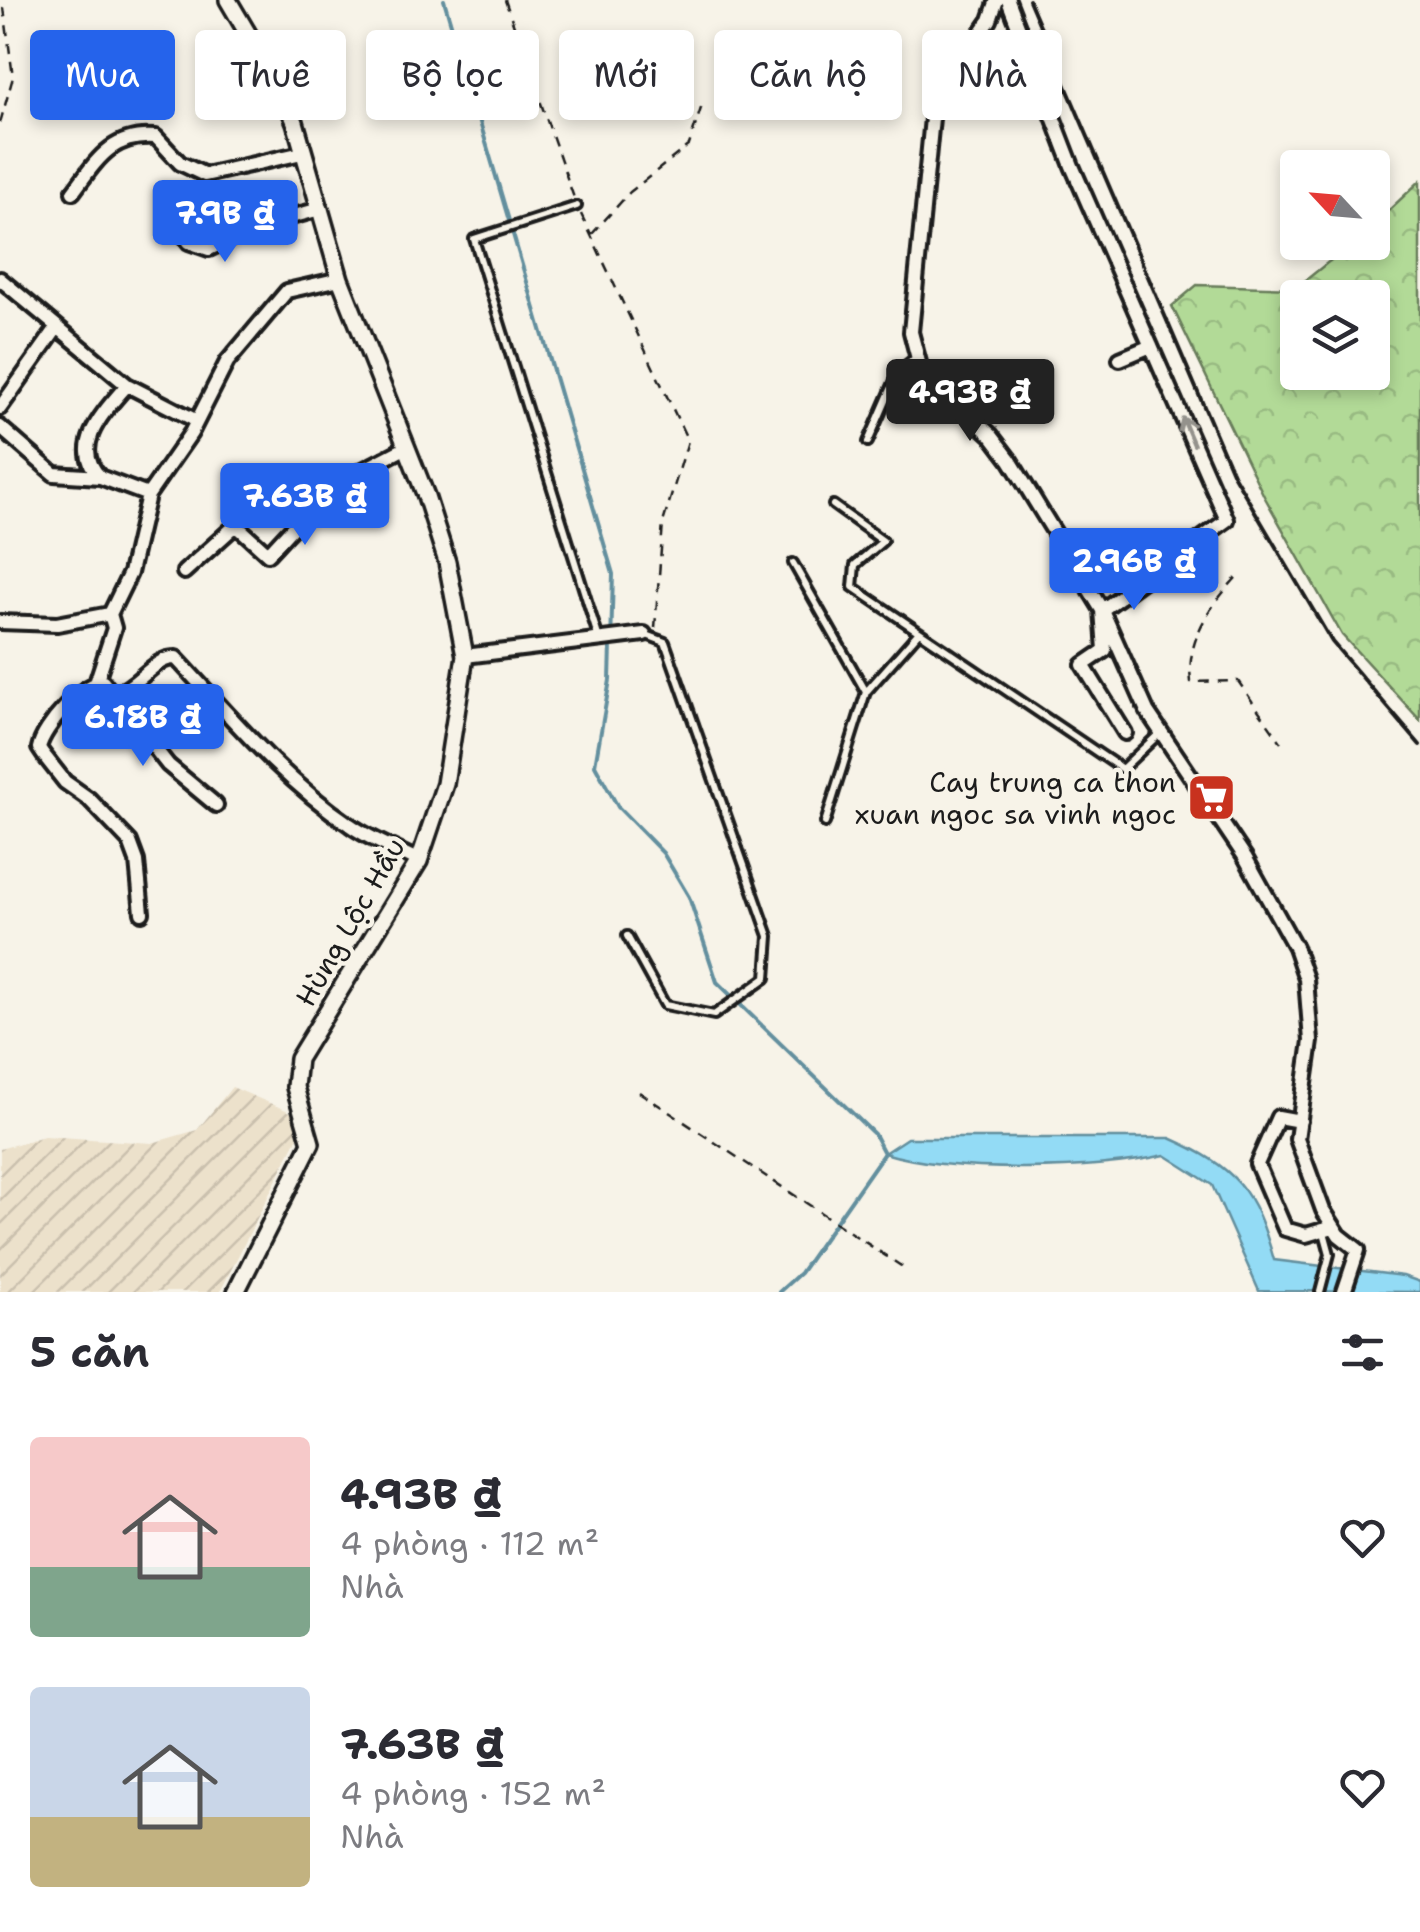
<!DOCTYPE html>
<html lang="vi">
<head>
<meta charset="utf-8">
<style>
  :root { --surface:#fff; --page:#f2f2f3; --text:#2b2b33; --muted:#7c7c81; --accent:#2563eb }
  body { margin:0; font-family:"Shantell Sans",sans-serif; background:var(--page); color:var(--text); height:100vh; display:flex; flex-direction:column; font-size:38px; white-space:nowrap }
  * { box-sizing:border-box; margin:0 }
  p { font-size:32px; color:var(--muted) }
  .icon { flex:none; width:55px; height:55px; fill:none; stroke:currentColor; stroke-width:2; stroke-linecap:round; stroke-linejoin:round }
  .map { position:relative; height:1292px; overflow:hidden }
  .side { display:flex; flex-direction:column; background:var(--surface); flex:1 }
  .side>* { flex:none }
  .top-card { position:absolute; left:30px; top:30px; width:1360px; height:90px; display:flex; gap:20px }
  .needle { width:65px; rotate:296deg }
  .tools { position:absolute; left:1280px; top:150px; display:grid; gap:20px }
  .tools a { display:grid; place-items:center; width:110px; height:110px; border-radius:10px; background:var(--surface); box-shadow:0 5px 15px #0003; font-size:50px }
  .price { position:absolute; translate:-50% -85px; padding:0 22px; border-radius:10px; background:var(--accent); color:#fff; font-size:32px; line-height:65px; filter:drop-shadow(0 2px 5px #0008) }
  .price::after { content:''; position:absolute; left:50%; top:60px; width:30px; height:22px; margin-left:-15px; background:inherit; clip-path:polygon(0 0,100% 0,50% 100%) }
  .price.on { background:#222; color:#fff }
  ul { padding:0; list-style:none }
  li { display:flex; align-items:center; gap:30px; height:250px; padding:0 30px }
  li span { display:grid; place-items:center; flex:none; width:280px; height:200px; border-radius:10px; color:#555 }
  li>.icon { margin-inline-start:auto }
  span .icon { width:120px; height:120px; fill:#fffc; stroke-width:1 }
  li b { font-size:42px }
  h2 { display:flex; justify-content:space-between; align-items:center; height:120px; padding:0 30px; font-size:42px }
  .chip { padding:0 35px; border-radius:10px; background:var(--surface); box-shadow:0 5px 15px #0003; font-size:35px; line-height:90px }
  .chip.on { background:var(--accent); color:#fff }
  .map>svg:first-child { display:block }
</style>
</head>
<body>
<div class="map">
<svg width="1420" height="1292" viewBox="0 0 1420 1292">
  <defs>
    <pattern id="industrial-furrows" width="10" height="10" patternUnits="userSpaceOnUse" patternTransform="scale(2.5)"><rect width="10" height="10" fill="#ece1cb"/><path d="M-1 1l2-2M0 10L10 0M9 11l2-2" fill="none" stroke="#cac0ae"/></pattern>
    <pattern id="forest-crowns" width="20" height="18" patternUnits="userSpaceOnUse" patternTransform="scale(2.5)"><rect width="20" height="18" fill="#b2da97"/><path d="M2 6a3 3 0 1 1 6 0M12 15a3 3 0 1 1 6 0" fill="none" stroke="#98ba82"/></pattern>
  </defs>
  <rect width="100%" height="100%" fill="#f7f3e8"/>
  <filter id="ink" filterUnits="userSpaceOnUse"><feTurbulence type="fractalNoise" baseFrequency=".01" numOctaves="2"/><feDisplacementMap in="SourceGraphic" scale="20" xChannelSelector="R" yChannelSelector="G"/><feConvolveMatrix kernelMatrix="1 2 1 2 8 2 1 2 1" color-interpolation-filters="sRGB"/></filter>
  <g filter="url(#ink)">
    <path fill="url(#industrial-furrows)" d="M232,1087L293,1113L300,1133L220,1292H0V1149L44,1136L152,1143L197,1130Z"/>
    <path fill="url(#forest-crowns)" stroke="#677b5a" stroke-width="2.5" fill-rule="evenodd" d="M1420,181V720L1342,635L1264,496L1172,306L1197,285L1296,288L1352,243L1372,242L1373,225ZM1298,298H1372V372H1298Z"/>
    <path fill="#93dbf5" stroke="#638f9e" stroke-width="2.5" d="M907,1138H1170C1236,1167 1255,1191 1274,1260L1403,1276L1420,1282V1292L1259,1291L1212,1185L1165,1155C1094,1171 953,1174 884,1153Z"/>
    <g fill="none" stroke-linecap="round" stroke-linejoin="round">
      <path stroke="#638f9e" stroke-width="4" d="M444,0L613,574L610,680L595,765L618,807L663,853L689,897L717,982L874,1134L884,1153
        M779,1292L800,1273L884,1153"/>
      <defs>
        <path id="service" d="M577,206L474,239L599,639
          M868,442L899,371L914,359
          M833,505L883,541L855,565L853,587L1122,769L1160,733
          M793,563L866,692
          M825,823L866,692L919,632
          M627,936L665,1005L714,1015L766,978L769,936L665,642L644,634
          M1320,1292L1330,1254L1324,1232"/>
        <path id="minor" d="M997,0L990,20L939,93L932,118L911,332L921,370L991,435L1010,460L1102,610L1147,711L1245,857L1295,947L1306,979L1311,1041L1297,1139L1323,1210L1339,1235L1358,1250L1344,1292
          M1008,0L1072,166L1227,520L1102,610L1105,650L1083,665L1125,733
          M73,192C97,160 112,133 156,137L180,163L205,175L302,153
          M168,207L189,242L209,249L254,227L320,209
          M0,279L127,385L197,421
          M1120,359L1151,346
          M0,408L56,329
          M0,427L54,474L100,477L148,495
          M100,477C69,446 105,411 127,385
          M184,572L236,525L268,554L330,487L407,447
          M0,622L57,624L110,614L130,573L148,495L191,433L227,362L287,291L340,279
          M465,656L644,634
          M97,680L114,628L110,614
          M116,694C140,685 154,657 176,658C231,717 282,779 350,825C371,840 396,849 419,861
          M142,913L137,861L130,842L89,799L65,782L43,754L39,748C43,727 83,683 103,682L168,765L216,805
          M1300,1121L1278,1117L1257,1164L1285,1229L1306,1235L1333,1227"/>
        <path id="tertiary" d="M228,0L284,95L295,122L340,279L426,496L447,562L465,656L445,784L419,861L298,1059L295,1087L311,1143L236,1292"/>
      </defs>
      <use href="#service" stroke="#1c1c1c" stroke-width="14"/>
      <use href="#minor" stroke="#1c1c1c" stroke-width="20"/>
      <use href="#tertiary" stroke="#1c1c1c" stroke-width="22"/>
      <path stroke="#1c1c1c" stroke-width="2.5" stroke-dasharray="10 8" stroke-linecap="butt" d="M505,0L574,198
        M0,123L13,77L3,0
        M581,214L688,441L663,523L655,628
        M592,234L630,192L689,145L702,105
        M1236,578C1209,607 1186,641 1191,682L1238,681L1281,742
        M639,1092L907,1270"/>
      <use href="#service" stroke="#f7f3e8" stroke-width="6"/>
      <use href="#minor" stroke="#f7f3e8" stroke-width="12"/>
      <use href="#tertiary" stroke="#f7f3e8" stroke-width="15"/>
      <path stroke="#1c1c1c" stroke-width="4" d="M1029,0L1233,474L1332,642L1420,745"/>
    </g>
    <defs><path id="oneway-shaft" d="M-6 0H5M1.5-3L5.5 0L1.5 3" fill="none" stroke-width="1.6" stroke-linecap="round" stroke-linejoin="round" transform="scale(2.5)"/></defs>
    <use stroke="#94928c" href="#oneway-shaft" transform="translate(1188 431) rotate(-113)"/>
  </g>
  <defs>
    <symbol id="supermarket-square" viewBox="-11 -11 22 22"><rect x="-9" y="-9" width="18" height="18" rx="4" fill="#c8321e" stroke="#f7f3e8"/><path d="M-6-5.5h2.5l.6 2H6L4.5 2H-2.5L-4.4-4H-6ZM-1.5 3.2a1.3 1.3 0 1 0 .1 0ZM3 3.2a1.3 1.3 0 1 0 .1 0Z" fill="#fff"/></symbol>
  </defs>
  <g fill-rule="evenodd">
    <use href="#supermarket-square" x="1184" y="770" width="55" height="55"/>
  </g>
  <g text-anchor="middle" stroke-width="9" stroke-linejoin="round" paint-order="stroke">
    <g font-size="28" fill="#1c1c1c" stroke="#f7f3e8" text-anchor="end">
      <text x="1176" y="792">Cay trung ca thon<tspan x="1176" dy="32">xuan ngoc sa vinh ngoc</tspan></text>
    </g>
    <g font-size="28" fill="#1c1c1c" stroke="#f7f3e8">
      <text transform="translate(350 922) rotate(-60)" y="10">Hùng Lộc Hầu</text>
    </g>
  </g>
</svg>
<div class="tools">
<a><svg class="needle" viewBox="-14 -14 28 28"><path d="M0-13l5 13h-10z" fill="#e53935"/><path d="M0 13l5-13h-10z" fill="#7c7c81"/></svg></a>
<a><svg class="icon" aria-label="layers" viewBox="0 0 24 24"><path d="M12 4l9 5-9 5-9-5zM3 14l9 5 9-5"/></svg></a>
</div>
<b class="price" style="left:225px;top:265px">7.9B ₫</b>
<b class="price on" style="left:970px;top:444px">4.93B ₫</b>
<b class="price" style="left:305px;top:548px">7.63B ₫</b>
<b class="price" style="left:1134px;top:613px">2.96B ₫</b>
<b class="price" style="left:143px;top:769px">6.18B ₫</b>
<div class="top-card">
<a class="chip on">Mua</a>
<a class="chip">Thuê</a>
<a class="chip">Bộ lọc</a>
<a class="chip">Mới</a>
<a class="chip">Căn hộ</a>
<a class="chip">Nhà</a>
</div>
</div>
<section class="side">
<h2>5 căn<svg class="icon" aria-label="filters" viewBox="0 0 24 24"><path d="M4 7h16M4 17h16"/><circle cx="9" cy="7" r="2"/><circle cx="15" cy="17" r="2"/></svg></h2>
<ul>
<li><span style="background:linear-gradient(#f6c9c9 65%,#7fa58c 0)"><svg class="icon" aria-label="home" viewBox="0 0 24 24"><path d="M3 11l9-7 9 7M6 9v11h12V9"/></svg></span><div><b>4.93B ₫</b><p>4 phòng · 112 m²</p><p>Nhà</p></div><svg class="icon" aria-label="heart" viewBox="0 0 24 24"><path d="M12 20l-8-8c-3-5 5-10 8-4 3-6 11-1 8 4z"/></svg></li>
<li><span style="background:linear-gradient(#c9d6e8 65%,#c2b280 0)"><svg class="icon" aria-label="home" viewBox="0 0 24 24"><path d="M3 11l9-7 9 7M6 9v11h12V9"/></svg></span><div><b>7.63B ₫</b><p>4 phòng · 152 m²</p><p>Nhà</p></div><svg class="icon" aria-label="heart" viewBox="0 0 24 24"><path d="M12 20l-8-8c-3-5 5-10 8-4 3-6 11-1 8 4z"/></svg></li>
</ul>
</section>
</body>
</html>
